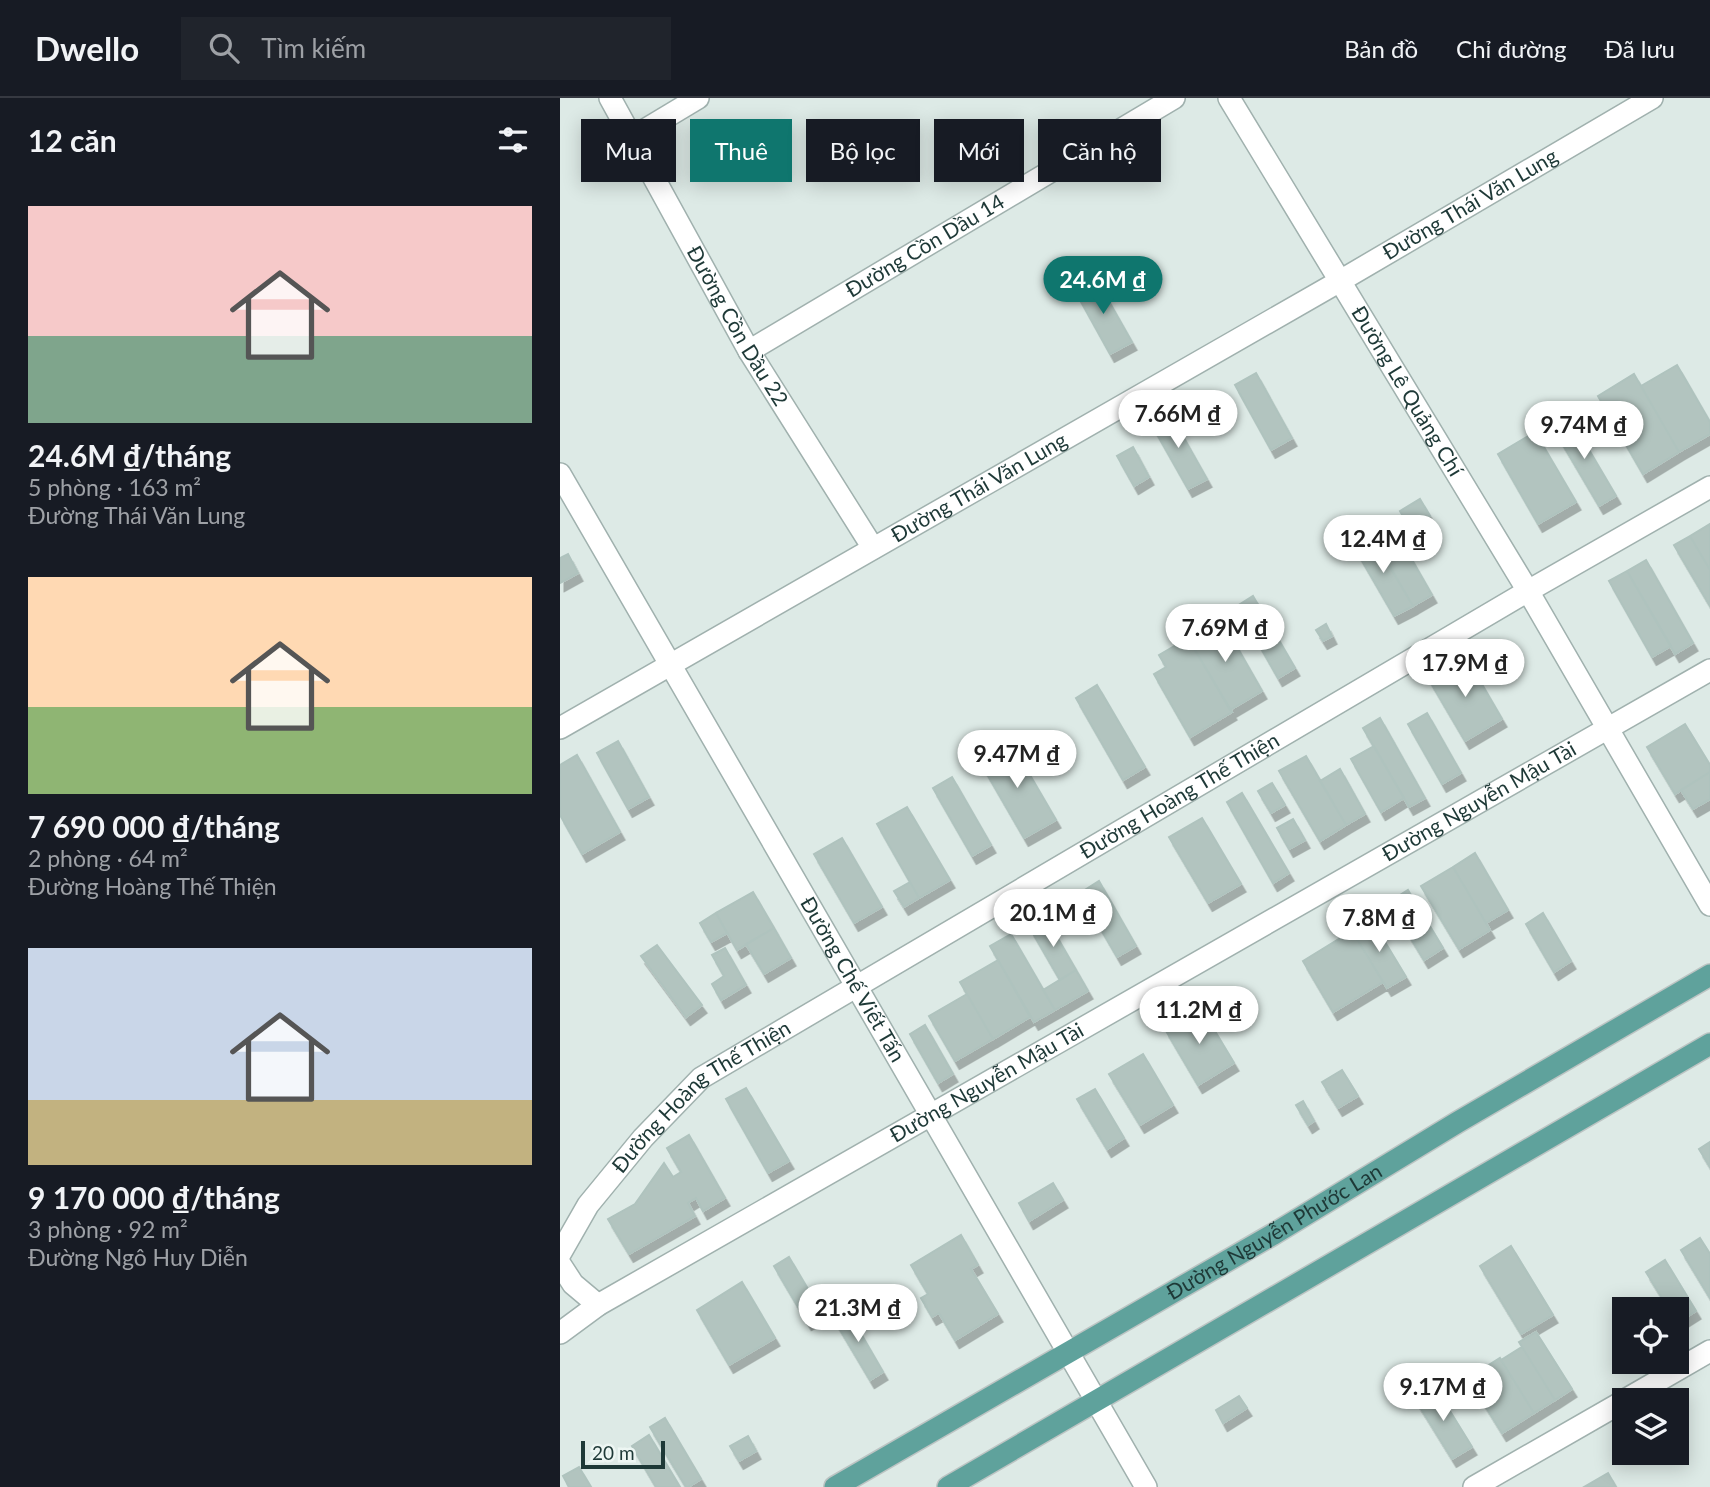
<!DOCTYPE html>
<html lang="vi">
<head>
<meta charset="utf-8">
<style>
  :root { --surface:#171b24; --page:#20242c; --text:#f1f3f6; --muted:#9ea1a6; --line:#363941; --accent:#0f766e }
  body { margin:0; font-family:Lato,sans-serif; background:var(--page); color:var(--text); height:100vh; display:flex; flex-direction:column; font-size:26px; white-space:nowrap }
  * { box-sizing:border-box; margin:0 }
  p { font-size:23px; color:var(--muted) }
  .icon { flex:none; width:38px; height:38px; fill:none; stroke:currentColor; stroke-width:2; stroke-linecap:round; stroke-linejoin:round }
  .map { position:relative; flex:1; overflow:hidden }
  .details { display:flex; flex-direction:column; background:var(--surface); width:560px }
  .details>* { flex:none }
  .hud { position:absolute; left:21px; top:21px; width:665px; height:63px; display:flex; gap:14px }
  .controls { position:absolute; left:1052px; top:1199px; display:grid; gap:14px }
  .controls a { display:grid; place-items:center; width:77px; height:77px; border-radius:0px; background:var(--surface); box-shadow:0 4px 18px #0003; font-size:35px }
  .scale { position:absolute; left:21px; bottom:18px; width:84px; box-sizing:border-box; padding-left:7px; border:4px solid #1e3937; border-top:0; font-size:19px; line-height:24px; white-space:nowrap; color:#1e3937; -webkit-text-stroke:5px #edf6f3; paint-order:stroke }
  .price { position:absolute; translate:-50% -60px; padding:0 16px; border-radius:24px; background:#fff; color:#222; font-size:23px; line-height:46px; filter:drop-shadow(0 2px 4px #0008) }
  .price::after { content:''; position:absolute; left:50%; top:42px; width:21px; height:16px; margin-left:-10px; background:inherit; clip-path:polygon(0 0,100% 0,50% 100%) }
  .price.current { background:var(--accent); color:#fff }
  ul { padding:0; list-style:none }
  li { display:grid; align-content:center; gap:14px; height:371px; padding:0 28px }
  li span { display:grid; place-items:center; height:217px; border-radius:0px; color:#555 }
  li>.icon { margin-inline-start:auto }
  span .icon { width:126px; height:126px; fill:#fffc; stroke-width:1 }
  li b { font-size:30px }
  h2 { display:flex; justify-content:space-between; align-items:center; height:84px; padding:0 28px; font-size:30px }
  .chip { padding:0 24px; border-radius:0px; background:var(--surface); box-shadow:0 4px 18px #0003; font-size:24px; line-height:63px }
  .chip.current { background:var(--accent); color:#fff }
  header { display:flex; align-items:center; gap:42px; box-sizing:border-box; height:98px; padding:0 35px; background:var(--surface); border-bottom:2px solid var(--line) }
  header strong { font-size:33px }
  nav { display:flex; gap:38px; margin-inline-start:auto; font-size:24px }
  .search { width:490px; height:63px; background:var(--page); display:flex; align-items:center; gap:18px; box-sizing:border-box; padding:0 24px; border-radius:0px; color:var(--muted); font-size:26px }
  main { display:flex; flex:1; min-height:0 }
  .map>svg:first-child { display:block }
</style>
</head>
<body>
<header>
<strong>Dwello</strong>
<div class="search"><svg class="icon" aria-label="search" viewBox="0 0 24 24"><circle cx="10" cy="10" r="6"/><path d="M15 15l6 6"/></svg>Tìm kiếm</div>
<nav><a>Bản đồ</a><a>Chỉ đường</a><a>Đã lưu</a></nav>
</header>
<main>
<section class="details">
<h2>12 căn<svg class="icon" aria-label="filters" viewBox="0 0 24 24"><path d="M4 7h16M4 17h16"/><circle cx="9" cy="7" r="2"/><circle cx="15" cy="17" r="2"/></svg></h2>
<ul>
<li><span style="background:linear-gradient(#f6c9c9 60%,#7fa58c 0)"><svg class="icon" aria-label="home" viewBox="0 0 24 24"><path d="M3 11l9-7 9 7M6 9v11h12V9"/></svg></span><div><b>24.6M ₫/tháng</b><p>5 phòng · 163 m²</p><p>Đường Thái Văn Lung</p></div></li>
<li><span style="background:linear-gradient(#ffd9b3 60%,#8fb573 0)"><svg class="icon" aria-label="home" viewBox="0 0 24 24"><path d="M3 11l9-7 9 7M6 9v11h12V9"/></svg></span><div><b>7 690 000 ₫/tháng</b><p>2 phòng · 64 m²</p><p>Đường Hoàng Thế Thiện</p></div></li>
<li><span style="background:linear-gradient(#c9d6e8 70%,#c2b280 0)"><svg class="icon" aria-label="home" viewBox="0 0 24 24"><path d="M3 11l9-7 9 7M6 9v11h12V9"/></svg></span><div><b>9 170 000 ₫/tháng</b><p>3 phòng · 92 m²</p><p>Đường Ngô Huy Diễn</p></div></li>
</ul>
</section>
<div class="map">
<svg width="1150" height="1389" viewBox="0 0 1150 1389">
  <defs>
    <filter id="shadow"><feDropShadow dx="4.5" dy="8" stdDeviation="0" flood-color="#0004"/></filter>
  </defs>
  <rect width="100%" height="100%" fill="#ddeae6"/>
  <path fill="#b2c4bf" stroke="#afc3be" stroke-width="2" filter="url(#shadow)" d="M535,179L572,244L550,256L514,191Z
    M1117,267L1150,324V336L1119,354L1081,288Z
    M696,275L732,340L711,352L675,287Z
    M1074,276L1119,354L1083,376L1038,298Z
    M608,312L647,381L628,391L589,322Z
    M1009,318L1056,398L1039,408L992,328Z
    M975,334L1016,404L978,426L938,356Z
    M573,349L589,379L574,388L557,358Z
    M860,401L870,418L850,430L840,413Z
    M1150,426V472L1130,438Z
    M836,434L872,497L853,508L816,446Z
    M811,436L853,508L834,518L793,447Z
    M1130,438L1150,472V508L1114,447Z
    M8,456L18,475L0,485V460Z
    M1086,462L1133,545L1115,556L1067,473Z
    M1067,473L1111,548L1092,559L1049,483Z
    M693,498L735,570L718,580L677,508Z
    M661,521L702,593L670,612L628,540Z
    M766,526L772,538L763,543L756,532Z
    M628,540L672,614L630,639L594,576L606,569L599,557Z
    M906,559L942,621L905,643L868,580Z
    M537,587L585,669L563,682L516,600Z
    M867,615L901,675L882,686L848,626Z
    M820,620L865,700L849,709L803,630Z
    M1125,626L1150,667V674L1115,696L1087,649Z
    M58,643L89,699L68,711L37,655Z
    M450,643L496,722L464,740L419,662Z
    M814,648L844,700L821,714L791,661Z
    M17,657L60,734L22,756L0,717V667Z
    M746,658L786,727L760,743L719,673Z
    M780,671L805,716L786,727L760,683Z
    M1150,674V701L1133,711L1121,692Z
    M392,679L431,747L412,758L373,690Z
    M712,685L725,707L711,715L698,693Z
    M682,695L729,775L713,785L667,704Z
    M347,709L390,782L359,800L317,726Z
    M642,720L681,786L648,805L609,739Z
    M733,721L745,742L729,751L717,730Z
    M282,740L322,809L294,825L254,756Z
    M915,755L948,812L926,825L893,769Z
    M893,769L930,832L899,851L861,788Z
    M539,783L576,848L557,859L520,795Z
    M350,784L359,800L344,809L334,793Z
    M848,792L883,850L864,862L829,804Z
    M193,794L214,830L177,852L156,815Z
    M156,815L167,835L151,844L140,825Z
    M983,815L1011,863L994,874L966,826Z
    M486,820L516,872L500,882L470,830Z
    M811,821L846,879L827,890L792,833Z
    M214,830L231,860L204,876L186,846Z
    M792,833L823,884L773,914L743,863Z
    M451,836L495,912L474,924L430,848Z
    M97,847L142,907L126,919L81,858Z
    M165,850L186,887L161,902L152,886L164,878L152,857Z
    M438,862L470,919L433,941L400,884Z
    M516,872L528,893L495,912L483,892Z
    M407,896L433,941L395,963L369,918Z
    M641,910L674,965L638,987L605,931Z
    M365,927L393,976L378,985L350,936Z
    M583,956L613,1007L580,1027L549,976Z
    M782,972L798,998L778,1010L762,984Z
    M186,990L229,1063L208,1075L166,1001Z
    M535,991L564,1040L547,1051L517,1001Z
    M743,1003L754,1023L748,1027L736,1007Z
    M129,1037L165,1100L143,1113L136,1100L128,1105L135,1118L69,1156L48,1121L75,1106L104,1065L113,1079L121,1074L107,1050Z
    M1150,1044V1069L1139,1051Z
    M493,1085L503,1102L469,1123L459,1105Z
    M401,1137L418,1167L411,1171L438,1216L395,1242L379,1215L372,1219L361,1200L368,1196L351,1167Z
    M1140,1140L1150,1156V1200L1121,1152Z
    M951,1148L993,1217L961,1236L920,1168Z
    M229,1159L262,1215L247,1224L214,1168Z
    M1105,1162L1136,1213L1117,1225L1116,1211H1109L1086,1174Z
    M182,1184L215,1240L169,1267L137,1212Z
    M286,1210L323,1274L310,1282L272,1218Z
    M976,1234L1012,1291L995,1302L959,1244Z
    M962,1249L995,1302L974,1315L941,1262Z
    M940,1260L974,1315L942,1335L908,1280Z
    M875,1289L912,1349L892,1361L855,1301Z
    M679,1298L687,1310L663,1325L656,1312Z
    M105,1320L141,1381L128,1389H126L90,1329Z
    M89,1337L120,1389H96L72,1348Z
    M188,1338L196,1353L179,1363L170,1348Z
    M19,1369L31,1389H9L3,1378Z
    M1048,1375L1056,1389H1024Z"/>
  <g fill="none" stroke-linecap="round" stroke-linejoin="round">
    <defs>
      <g id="minor">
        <path id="s1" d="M50,0L189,253L313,450"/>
        <path id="s2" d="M669,0L968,493L1150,807"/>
        <path d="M73,39L138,0"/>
        <path id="s3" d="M189,253L614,0"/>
        <path id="s4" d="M0,376L586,1389"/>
        <path id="s5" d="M0,630L780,183L1092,0"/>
        <path id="s6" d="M0,1156L28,1107L83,1040L141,980L968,493L1150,389"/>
        <path d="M0,1166L13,1186L38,1207"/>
        <path id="s7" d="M0,1235L38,1207L1150,572"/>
        <path d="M1065,1302L1150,1253"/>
        <path d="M914,1389L1064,1303"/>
      </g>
      <g id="major">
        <path id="s8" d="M275,1389L712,1137L898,1024L1150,877"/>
        <path d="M388,1389L1150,946"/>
      </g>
    </defs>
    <use href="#minor" stroke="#a0b1ae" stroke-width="24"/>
    <use href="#major" stroke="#bcc4c3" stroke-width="24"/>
    <use href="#minor" stroke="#fff" stroke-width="21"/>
    <use href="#major" stroke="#5fa29c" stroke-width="21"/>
  </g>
  <g text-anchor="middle" stroke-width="7" stroke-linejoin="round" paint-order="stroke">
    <g font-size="21" fill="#1e3937" stroke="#edf6f3">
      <text dy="7" stroke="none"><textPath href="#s5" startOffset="1050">Đường Thái Văn Lung</textPath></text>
      <text dy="7" stroke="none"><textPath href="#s3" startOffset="205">Đường Cồn Dầu 14</textPath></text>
      <text dy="7" stroke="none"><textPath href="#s1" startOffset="261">Đường Cồn Dầu 22</textPath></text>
      <text dy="7" stroke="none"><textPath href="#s2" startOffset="343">Đường Lê Quảng Chí</textPath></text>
      <text dy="7" stroke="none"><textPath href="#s5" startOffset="483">Đường Thái Văn Lung</textPath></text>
      <text dy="7" stroke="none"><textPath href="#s6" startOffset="782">Đường Hoàng Thế Thiện</textPath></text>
      <text dy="7" stroke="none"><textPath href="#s7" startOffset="1062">Đường Nguyễn Mậu Tài</textPath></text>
      <text dy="7" stroke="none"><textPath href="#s4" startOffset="584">Đường Chế Viết Tấn</textPath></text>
      <text dy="7" stroke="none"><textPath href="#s7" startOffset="495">Đường Nguyễn Mậu Tài</textPath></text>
      <text dy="7" stroke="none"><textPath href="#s6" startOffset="215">Đường Hoàng Thế Thiện</textPath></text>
      <text dy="7" stroke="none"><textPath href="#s8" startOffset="508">Đường Nguyễn Phước Lan</textPath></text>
    </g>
  </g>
</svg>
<div class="controls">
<a><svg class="icon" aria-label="locate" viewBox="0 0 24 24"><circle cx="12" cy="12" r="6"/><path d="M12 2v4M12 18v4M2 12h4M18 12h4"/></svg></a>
<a><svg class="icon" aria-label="layers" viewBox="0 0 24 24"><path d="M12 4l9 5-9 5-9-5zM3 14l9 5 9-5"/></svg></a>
</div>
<div class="scale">20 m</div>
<b class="price current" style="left:543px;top:218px">24.6M ₫</b>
<b class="price" style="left:618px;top:352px">7.66M ₫</b>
<b class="price" style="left:1024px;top:363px">9.74M ₫</b>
<b class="price" style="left:823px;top:477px">12.4M ₫</b>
<b class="price" style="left:665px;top:566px">7.69M ₫</b>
<b class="price" style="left:905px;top:601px">17.9M ₫</b>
<b class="price" style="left:457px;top:692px">9.47M ₫</b>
<b class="price" style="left:493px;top:851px">20.1M ₫</b>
<b class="price" style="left:819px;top:856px">7.8M ₫</b>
<b class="price" style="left:639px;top:948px">11.2M ₫</b>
<b class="price" style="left:298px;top:1246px">21.3M ₫</b>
<b class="price" style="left:883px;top:1325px">9.17M ₫</b>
<div class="hud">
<a class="chip">Mua</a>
<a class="chip current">Thuê</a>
<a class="chip">Bộ lọc</a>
<a class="chip">Mới</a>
<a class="chip">Căn hộ</a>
</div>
</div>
</main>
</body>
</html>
